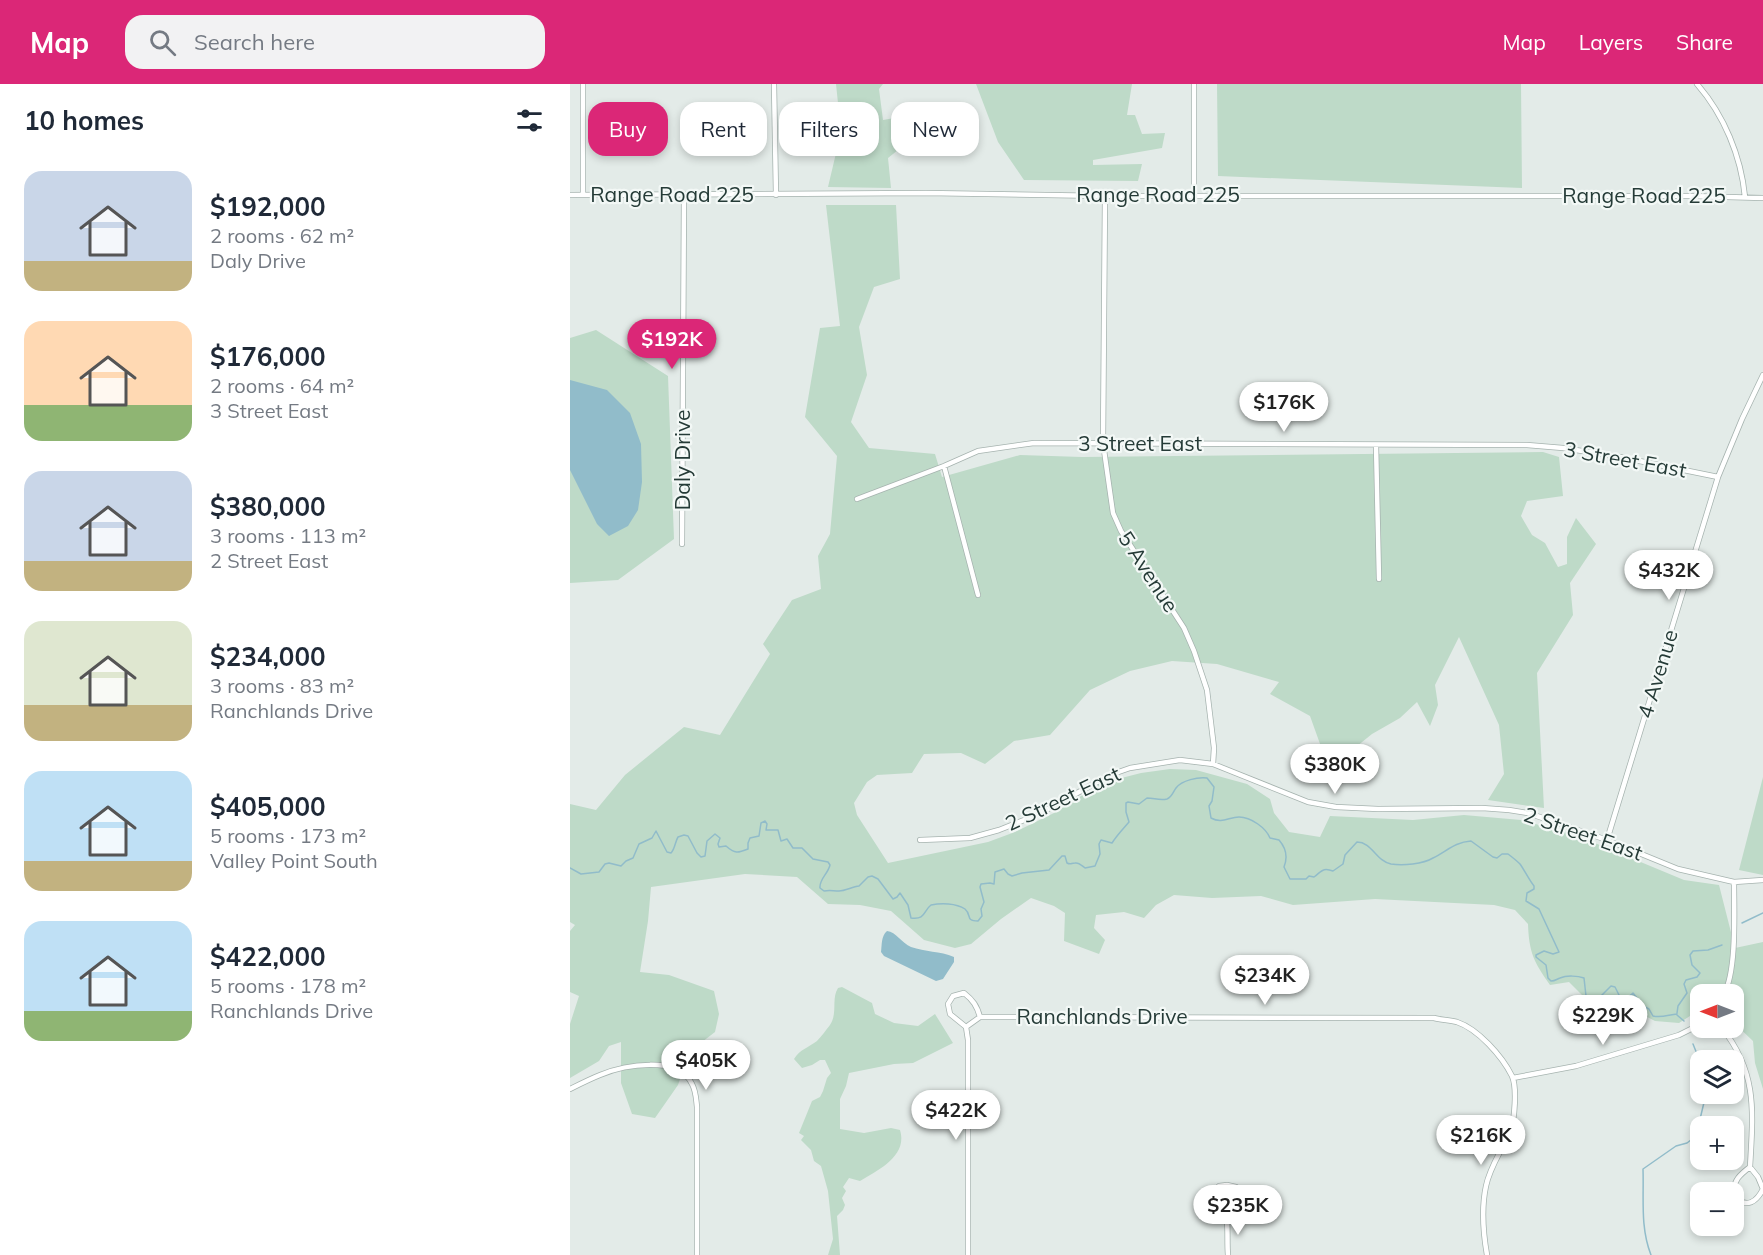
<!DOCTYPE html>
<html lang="en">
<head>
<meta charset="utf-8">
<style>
  :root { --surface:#fff; --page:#f2f2f3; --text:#1f2937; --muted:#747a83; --accent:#db2777 }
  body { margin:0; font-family:Mulish,sans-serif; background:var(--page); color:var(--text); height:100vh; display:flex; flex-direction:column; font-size:22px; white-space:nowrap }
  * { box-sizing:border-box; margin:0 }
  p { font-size:20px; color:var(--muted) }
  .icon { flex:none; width:33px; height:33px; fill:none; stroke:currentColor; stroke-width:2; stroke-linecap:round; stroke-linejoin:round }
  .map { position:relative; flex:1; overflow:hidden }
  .details { display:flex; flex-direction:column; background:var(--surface); width:570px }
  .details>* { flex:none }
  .top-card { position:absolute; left:18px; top:18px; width:570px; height:54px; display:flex; gap:12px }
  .needle { width:39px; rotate:270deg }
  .controls { position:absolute; left:1120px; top:900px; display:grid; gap:12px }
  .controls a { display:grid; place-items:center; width:54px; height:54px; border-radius:12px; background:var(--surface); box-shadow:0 3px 9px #0003; font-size:30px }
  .price { position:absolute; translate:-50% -51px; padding:0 14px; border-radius:21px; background:#fff; color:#222; font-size:20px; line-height:39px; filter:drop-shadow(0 2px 3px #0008) }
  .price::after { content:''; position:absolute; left:50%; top:36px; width:18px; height:14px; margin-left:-9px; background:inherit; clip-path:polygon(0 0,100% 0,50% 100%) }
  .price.on { background:var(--accent); color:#fff }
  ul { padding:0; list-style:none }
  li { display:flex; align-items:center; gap:18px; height:150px; padding:0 24px }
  li span { display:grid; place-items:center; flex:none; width:168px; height:120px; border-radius:18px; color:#555 }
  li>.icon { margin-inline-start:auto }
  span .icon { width:72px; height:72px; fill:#fffc; stroke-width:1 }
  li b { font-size:26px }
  h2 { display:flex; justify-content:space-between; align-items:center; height:72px; padding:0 24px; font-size:26px }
  .chip { padding:0 21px; border-radius:18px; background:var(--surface); box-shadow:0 3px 9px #0003; font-size:21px; line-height:54px }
  .chip.on { background:var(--accent); color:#fff }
  header { display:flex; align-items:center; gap:36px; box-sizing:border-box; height:84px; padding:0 30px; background:var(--accent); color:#fff }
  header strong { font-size:28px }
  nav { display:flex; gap:33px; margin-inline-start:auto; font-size:21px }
  .search { width:420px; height:54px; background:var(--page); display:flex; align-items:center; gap:15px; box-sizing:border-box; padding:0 21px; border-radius:18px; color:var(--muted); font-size:22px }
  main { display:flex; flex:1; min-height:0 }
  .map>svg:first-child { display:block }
</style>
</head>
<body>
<header>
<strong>Map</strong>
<div class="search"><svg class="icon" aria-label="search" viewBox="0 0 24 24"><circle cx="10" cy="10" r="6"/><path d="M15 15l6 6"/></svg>Search here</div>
<nav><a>Map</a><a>Layers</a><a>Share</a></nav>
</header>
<main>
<section class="details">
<h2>10 homes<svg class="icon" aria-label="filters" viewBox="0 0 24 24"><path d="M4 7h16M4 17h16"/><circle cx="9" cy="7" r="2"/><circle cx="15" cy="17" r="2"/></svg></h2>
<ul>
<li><span style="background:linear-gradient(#c9d6e8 75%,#c2b280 0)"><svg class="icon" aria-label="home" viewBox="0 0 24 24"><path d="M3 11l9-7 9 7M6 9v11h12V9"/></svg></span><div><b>$192,000</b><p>2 rooms · 62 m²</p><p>Daly Drive</p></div></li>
<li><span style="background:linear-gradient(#ffd9b3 70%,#8fb573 0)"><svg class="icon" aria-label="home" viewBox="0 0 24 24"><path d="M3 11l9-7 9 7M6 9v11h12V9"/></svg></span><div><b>$176,000</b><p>2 rooms · 64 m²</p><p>3 Street East</p></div></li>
<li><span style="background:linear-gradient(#c9d6e8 75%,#c2b280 0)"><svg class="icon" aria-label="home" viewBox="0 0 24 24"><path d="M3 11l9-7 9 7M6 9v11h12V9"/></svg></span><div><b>$380,000</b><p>3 rooms · 113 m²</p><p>2 Street East</p></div></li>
<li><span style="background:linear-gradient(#dfe7d0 70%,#c2b280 0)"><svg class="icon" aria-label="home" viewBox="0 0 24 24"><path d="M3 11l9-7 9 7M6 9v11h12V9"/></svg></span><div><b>$234,000</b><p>3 rooms · 83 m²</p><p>Ranchlands Drive</p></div></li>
<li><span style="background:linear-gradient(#bfe0f5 75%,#c2b280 0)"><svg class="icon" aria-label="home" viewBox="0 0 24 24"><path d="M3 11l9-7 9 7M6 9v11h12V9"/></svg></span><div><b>$405,000</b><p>5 rooms · 173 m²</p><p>Valley Point South</p></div></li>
<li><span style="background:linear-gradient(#bfe0f5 75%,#8fb573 0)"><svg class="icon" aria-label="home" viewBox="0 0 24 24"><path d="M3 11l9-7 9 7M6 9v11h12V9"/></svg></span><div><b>$422,000</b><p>5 rooms · 178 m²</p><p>Ranchlands Drive</p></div></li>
</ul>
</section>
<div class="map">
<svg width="1193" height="1171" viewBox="0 0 1193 1171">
  <rect width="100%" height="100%" fill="#e3ebe8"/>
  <path fill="#bedac8" d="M266,0H313L309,5L313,36L336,32L328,66L318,74L321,104L258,103L271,48Z
    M406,0H562L557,31H565L572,50L595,49L592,64L523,76V81L572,80L568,97L454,96L428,58Z
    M647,0H951L952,104L648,92Z
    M256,121H326L330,195L304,203L289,243L297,291L281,338L299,364L365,370L372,393L450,371L512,373L973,368L989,373L993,412L957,417L951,432L962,451L975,459L988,483L997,480V453L1006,434L1026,460L1000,499L1003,531L967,589L974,724L918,716L934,690L929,641L889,553L865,601L868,621L860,642L847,618L830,634L802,650L771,675L754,671L740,632L700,610L709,598L647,580L602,577L560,587L520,606L480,651L444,657L415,680L391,669L354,670L342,689L307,691L297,698L284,719L287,731L318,779L418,758L445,748L484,729L532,699L571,689L600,685L626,686L677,700L700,715L704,729L719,748L750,753L760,732L843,736L894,731L951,736L1008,752L1114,796L1149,801L1165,864L1193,858V1005L1185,979L1183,957L1164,939V910H1131V925L1109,939L1085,937L1054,921L1020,919L999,898L980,901C964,878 959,869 958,840L945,826L924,821L805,815L723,821L691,812L642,814L604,811L586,821L574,834L554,828L526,831L524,844L535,856L529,870L494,857L495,829L484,822L461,814L431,835L401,860L385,864L354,856L321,827L290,821L258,820L227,793L175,790L81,803L78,837L70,888L99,891L144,907L149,930L145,948L119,968L108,1001L85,1034L62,1030L51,999V958L39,962L29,977L0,994V940L9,912L0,908V847L5,841L0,838V720L26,726L55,691L114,643L150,651L200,570L193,560L222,516L251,505L248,472L260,450L267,372L235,333L250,244L270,242Z
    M26,246L98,292L104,455L48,496L0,499V254Z
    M1193,693V791L1169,786Z
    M272,903L302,919L305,930L324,939L348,942L365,930L383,959L343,979L324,980L279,989L276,1002L270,1015V1045L294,1049L321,1044L330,1046C338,1072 308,1086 290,1097L279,1094L273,1103L276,1107L272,1114L275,1121L273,1126L267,1132L270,1171H258L263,1155L258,1107L251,1082L244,1077L241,1066L231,1056L234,1052L229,1049L242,1017L250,1013L253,1007L257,994L261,989L255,976H250L242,981L232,984L224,975C230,965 238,964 247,957C251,953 256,946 260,941C268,929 261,915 268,904Z"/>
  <path fill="#91bcca" d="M0,296L37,306L60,329L71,360L72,398L68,426L58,442L39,452L27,440L0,386Z
    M317,847C326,848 332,859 341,863C355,868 370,867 384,873V878L373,895L366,897L314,872L311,868C312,861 311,852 317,847Z"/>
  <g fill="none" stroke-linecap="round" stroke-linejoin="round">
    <path stroke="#91bcca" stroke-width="1.5" d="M0,784L11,790L29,788L35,780L39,779L51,782L56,777L63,774L69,760L82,754L86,747L97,768L101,769C105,765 105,758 108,753L114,751L118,752L127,769L131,773L135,772L137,757L145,750L150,754L148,760L149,763L156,762C165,770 168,769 178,765V759L180,754L189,752L191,739L195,737L197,740L196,746H208L211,757L217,755L223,764H232L243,775L258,778L260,781C258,790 249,795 250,804L254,807C260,806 263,807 269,807C275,807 282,803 289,802L298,793L302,792L308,795L323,815L327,813L330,809L338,821L341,834C356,836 353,827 361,821C371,819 386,819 395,825C402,831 395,837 408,837L412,832L411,825L414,818L410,803L411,800L420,799L424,800L425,788L434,785L438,790L442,792L452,789L479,786L492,772H495L497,779C501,781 501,779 505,779C509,778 512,782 515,784L525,782L530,770L529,760L531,756L542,759C547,751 553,745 559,738L556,728V719L558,718L569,720L577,714C584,714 590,717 597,715C602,713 603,708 606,704C612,696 628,693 637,694L644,703L642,717L639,722L641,734C652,740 659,733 669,733C681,733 696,744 700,754L709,756C716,764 718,773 714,783L720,795H736L739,792L744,793C752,787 753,783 763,787L773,780L775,771L787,758C802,758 806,777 821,780C833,782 853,780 863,774C877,767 885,758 901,757L923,773L927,774L932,770H938C942,773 947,777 950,780C955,787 959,796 964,802V805L957,809L956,817L969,825L989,868L983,870L974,867L966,871V873L976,881L978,894L981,897C985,897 987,895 990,894C997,891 1008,892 1014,894L1016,912L1021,916L1030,913L1041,902L1045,903L1051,915L1055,916L1063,909L1073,922L1079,925L1083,932C1091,934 1098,931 1107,930
      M1172,839L1193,829
      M1107,929L1108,922L1117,909L1114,900L1116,896L1127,893L1130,889L1122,881L1120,871L1123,867L1138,866L1152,861
      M1107,931L1114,937
      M1123,960L1131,980
      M1081,1171C1070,1143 1074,1114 1073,1085L1106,1062L1117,1059L1126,1052L1136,1010"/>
    <defs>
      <path id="minor" d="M204,0L206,111
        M624,0V111
        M1127,0C1154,31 1171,72 1175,113
        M0,111L356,109L535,112H1120L1193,114
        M13,111V0
        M535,112L533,359L543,429L551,447L614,544L624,567L637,606L644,664L643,680
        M806,361L809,495
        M374,382L408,511
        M287,415L374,382L408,367L464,359L957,361L993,364L1050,373L1148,393
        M112,460L114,111
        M350,756L400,754L429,746L467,731L540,691L560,684L610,676L643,680L738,718L766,723L808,725L912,724L939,726L958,729L1037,756L1108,785L1164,798L1193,796
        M1037,756L1148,393L1172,335L1193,291
        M1154,910C1167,886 1164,827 1164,798
        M396,943L410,933L864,934C871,936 879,936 887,938C908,945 932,972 942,992C947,1003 945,1036 940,1047C933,1065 920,1082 916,1102C911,1125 913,1148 917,1171
        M396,943L398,956V1171
        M396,943L380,930L378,920L383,912L394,909C403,916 407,922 410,933
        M1152,944C1188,989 1183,1029 1180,1083
        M943,994L1006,982L1109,951L1131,940
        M0,1005C10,1000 20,995 30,991C54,981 108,971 122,1000C126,1007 126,1015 127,1023V1171
        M1180,1083L1188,1093L1193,1105C1178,1135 1156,1110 1168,1094C1171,1090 1176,1086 1180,1083Z
        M657,1134L666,1123L670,1112L666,1103L657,1101L649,1102C640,1117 655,1124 657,1137C658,1148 657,1160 658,1171"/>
    </defs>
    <use href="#minor" stroke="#a6b3af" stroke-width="6"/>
    <use href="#minor" stroke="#fff" stroke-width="4.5"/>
  </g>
  <g text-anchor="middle" stroke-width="4.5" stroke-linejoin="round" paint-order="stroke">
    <g font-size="21" fill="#253b37" stroke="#f3f8f6">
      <text x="102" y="118">Range Road 225</text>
      <text x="588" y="118">Range Road 225</text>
      <text x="1074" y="119">Range Road 225</text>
      <text x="570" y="367">3 Street East</text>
      <text transform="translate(113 376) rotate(-90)" y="7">Daly Drive</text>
      <text transform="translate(1055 376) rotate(10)" y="7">3 Street East</text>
      <text transform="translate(578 488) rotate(57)" y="7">5 Avenue</text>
      <text transform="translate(1088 590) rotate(-73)" y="7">4 Avenue</text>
      <text transform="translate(493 715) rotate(-25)" y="7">2 Street East</text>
      <text transform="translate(1013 750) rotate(19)" y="7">2 Street East</text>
      <text x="532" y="940">Ranchlands Drive</text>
    </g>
  </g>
</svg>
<div class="controls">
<a><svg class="needle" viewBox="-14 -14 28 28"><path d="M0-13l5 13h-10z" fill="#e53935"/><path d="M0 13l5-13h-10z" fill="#747a83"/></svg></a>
<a><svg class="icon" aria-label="layers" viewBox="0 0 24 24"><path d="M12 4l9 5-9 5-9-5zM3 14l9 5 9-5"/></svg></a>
<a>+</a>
<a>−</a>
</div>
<b class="price on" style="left:102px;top:286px">$192K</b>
<b class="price" style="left:714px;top:349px">$176K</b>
<b class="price" style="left:1099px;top:517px">$432K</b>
<b class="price" style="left:765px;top:711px">$380K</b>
<b class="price" style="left:695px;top:922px">$234K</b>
<b class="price" style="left:1033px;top:962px">$229K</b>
<b class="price" style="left:136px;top:1007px">$405K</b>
<b class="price" style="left:386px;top:1057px">$422K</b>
<b class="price" style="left:911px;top:1082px">$216K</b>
<b class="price" style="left:668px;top:1152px">$235K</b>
<div class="top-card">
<a class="chip on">Buy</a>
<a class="chip">Rent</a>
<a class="chip">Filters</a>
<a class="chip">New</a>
</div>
</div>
</main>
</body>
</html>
